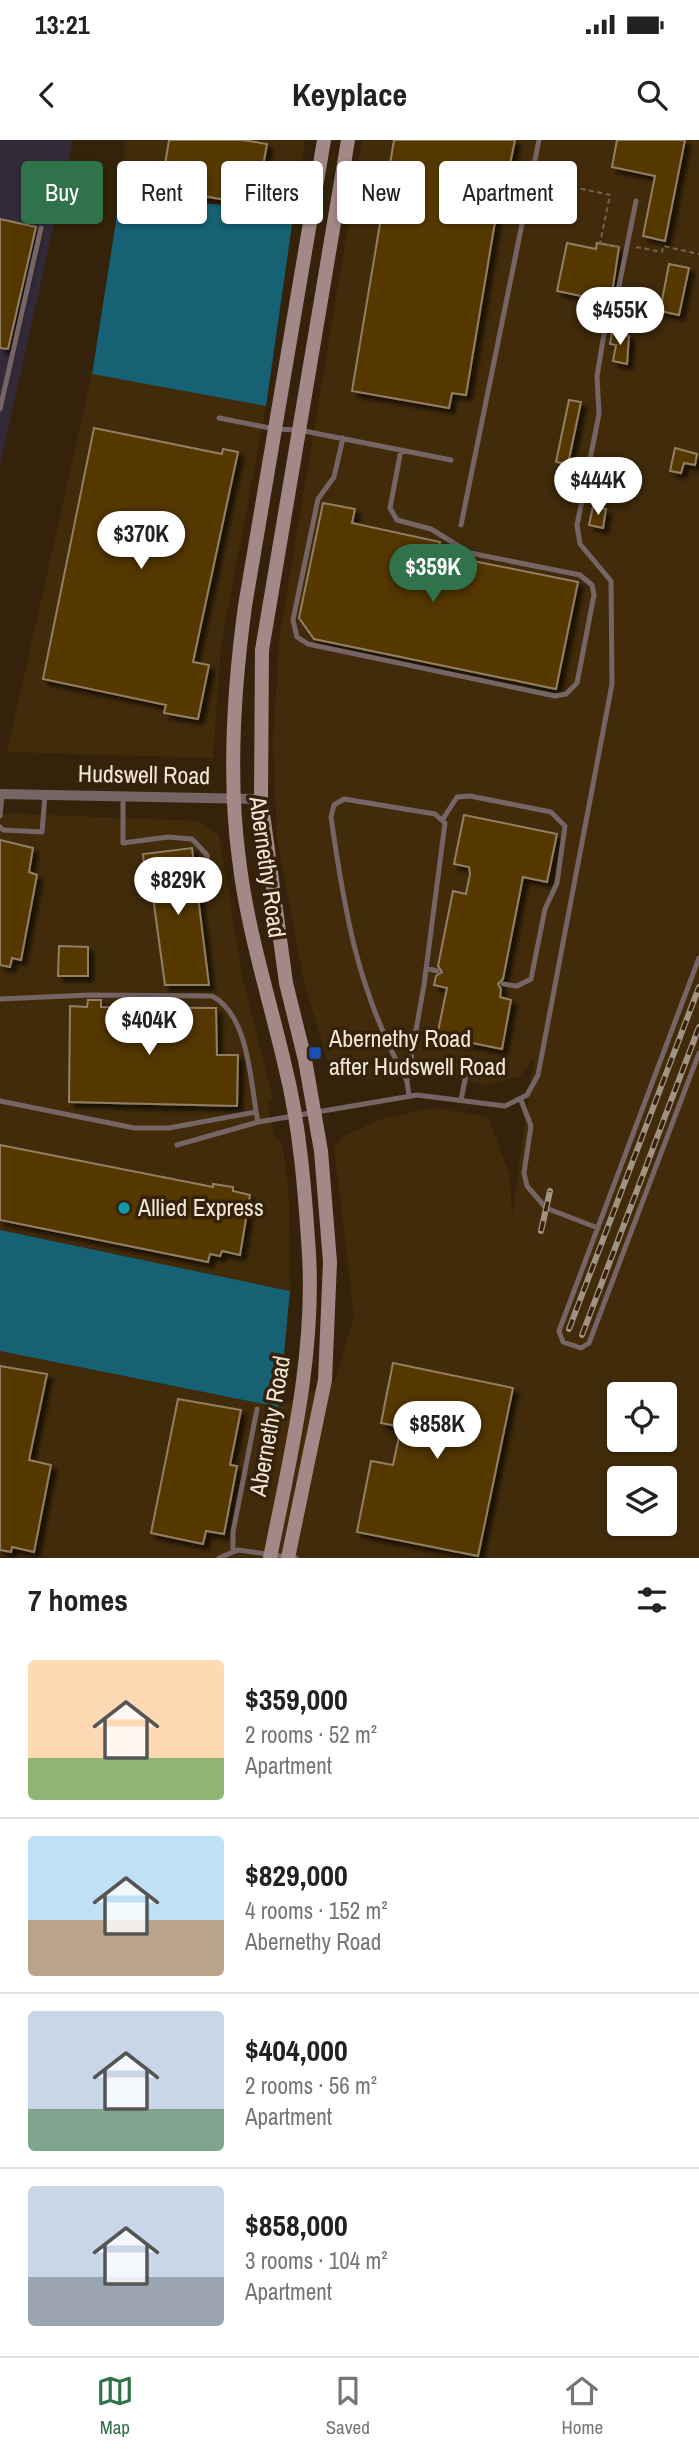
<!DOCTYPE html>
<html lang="en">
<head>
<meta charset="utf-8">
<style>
  :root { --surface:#fff; --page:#f6f6f6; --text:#222; --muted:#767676; --line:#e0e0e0; --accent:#30734a }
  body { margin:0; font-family:"Archivo Narrow",sans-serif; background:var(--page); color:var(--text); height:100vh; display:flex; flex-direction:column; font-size:26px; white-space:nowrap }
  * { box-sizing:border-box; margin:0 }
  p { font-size:23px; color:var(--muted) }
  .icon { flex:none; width:38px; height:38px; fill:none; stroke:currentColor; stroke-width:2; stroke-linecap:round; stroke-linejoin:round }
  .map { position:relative; height:1418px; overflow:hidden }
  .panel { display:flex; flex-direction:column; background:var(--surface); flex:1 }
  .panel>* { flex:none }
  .hud { position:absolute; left:21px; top:21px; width:658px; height:63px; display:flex; gap:14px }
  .fabs { position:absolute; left:607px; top:1242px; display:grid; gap:14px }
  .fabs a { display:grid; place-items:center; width:70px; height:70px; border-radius:7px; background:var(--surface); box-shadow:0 2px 5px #0004; font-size:35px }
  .price { position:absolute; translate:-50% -60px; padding:0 16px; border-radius:24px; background:#fff; color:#222; font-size:23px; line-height:46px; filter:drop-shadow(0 2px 4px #0008) }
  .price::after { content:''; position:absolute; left:50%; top:42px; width:21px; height:16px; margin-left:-10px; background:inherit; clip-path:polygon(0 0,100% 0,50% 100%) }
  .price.selected { background:var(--accent); color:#fff }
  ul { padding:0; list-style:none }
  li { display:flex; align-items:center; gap:21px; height:175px; padding:0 28px }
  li+li { border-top:2px solid var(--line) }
  li span { display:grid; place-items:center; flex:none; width:196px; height:140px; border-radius:7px; color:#555 }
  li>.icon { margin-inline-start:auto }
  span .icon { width:84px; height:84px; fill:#fffc; stroke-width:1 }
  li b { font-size:30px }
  h2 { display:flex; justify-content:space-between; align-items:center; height:84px; padding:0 28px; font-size:30px }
  .pill { padding:0 24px; border-radius:7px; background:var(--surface); box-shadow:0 2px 5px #0004; font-size:24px; line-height:63px }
  .pill.selected { background:var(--accent); color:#fff }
  .status { display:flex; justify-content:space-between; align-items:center; height:49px; padding:0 35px; background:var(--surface); direction:ltr }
  .status svg { height:19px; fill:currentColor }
  header { display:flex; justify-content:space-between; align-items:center; height:91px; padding:0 28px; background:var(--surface); font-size:32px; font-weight:700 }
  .menu { display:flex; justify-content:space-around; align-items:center; height:98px; border-top:2px solid var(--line); background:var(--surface); font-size:19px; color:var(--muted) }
  .menu a { display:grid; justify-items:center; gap:4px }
  .menu .selected { color:var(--accent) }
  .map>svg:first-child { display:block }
</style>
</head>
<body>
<div class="status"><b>13:21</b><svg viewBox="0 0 49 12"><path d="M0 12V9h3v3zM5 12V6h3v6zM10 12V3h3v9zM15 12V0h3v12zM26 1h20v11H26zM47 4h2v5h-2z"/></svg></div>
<header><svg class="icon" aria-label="back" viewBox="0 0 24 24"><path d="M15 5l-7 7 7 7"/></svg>Keyplace<svg class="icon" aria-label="search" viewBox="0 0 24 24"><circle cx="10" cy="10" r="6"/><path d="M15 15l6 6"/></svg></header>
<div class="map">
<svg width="699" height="1418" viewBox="0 0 699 1418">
  <defs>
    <filter id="shadow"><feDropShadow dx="5" dy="5" stdDeviation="2" flood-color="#0009"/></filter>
  </defs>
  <rect width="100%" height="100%" fill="#34230a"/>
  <path fill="#332a39" d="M0,0H73L0,324Z"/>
  <path fill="#412b0b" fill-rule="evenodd" d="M125,0H305L294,71L120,56Z
    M362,0H699V1418H0V1211L279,1267L335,1241L354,1175L334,1008L345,995L385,978L433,968L488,977L510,1036L512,1077L534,917L520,936L486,945L423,932L378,940L347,937L329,924L304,843L277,697L273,603L279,502ZM620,1255H665V1300H620ZM620,1339H665V1384H620Z
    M92,234L266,266L221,506L213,618L7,612Z
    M0,673L199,681L219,695L244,845L273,959L267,961L274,996L283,1006L289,1061L290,1151L0,1090Z"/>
  <path fill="#166174" d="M120,56L294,71L266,266L92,234Z
    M0,1090L290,1151L279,1267L0,1211Z"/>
  <path fill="#553902" stroke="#927f63" stroke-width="2" filter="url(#shadow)" d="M169,0H243L267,4L256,65L161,49Z
    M394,0H515L506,44L487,41L482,74L496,76L466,255L452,253L449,268L352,251Z
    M617,0H685L665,101L643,96L655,36L612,27Z
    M0,79L36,87L8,209L0,208Z
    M567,103L596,109L597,103L619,107L612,153H609L606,168H602L599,184L581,181L586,157L557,151Z
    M669,124L689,128L679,175L660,171Z
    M612,192L629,196L627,224L613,221L616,205L610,204Z
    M569,260L581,262L568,324L556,322Z
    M94,288L222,314L223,309L238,312L193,522L209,525L198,579L164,573L166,565L43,539Z
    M675,308L697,314L695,325L684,323L681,333L670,331Z
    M323,363L355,369L352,383L440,402L438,414L578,442L556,549L314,499L299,478Z
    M593,367L606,369L603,388L589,385Z
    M464,675L557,694L547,742L523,737L503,839L498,844L501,849L500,857L511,860L502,909L437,896L447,848L434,845L436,836L442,832L438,826L453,751L466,754L470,734L469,727L454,724Z
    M0,700L33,708L29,732L37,735L21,820L12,818L10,827L0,825Z
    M192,708L209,845H165L150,735H145L143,714Z
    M59,806L88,807V836H58Z
    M88,860H101V867L216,868L217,915H238L237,966L69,962L70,866L87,867Z
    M0,1005L213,1047V1044L233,1047V1051L250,1055L240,1115L222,1111L220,1116L210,1114L208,1122L0,1080Z
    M393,1223L513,1248L478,1416L357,1392L371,1321L393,1325L401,1287L381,1283Z
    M0,1226L47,1234L29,1320L51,1325L34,1412L12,1407L11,1412L0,1410Z
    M178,1259L241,1270L230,1325L237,1326L224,1394L206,1391L203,1404L151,1393Z"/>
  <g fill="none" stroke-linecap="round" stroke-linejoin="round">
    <path stroke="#71624d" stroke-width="2" stroke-dasharray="5 3.5" stroke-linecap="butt" d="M539,40L610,55L600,103L620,107
      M636,107L662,112L663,106L699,114"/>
    <path stroke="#756564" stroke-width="5" d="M0,269L41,88
      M219,278L275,289L299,290L451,320
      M343,298L334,337L318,359L293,480L297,497L308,504L555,556L566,554L577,543L594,455L592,445L580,435L470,413L431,389L397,380L390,368L401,310
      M461,385L539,0
      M123,656V703L168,697L192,699L207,715L211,751
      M0,676L2,655
      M443,679L457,657L470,656L551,672L565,686L557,743L545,769L531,839L517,846L503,844
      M0,687L3,690L42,692L45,655
      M699,818L559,1191L563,1202L581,1208L589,1203L699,913
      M426,828L437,831
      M0,859L90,855L212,856C250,876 250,943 258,982
      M407,941C358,851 345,776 331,677L334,665L344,659L435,674L445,683L424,845L407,941L409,956
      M461,960L469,920
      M521,960L531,986L524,1033L527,1046L546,1068L598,1088
      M0,961L134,988H169L256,972
      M177,1005L258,982L417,955L505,966L527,955L538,935L612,544L611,441L580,404L577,385L599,274L597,236L604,194L615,166L636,61
      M233,1411V1392L257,1269
      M219,1418L238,1410L296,1418"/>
    <path stroke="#756564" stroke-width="10" d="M0,654L261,659"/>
    <path stroke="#a28886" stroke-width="14" d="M270,1418C290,1318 315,1217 309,1114C305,1052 300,986 285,926C269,857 247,789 239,719C228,638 234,547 245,466L324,0
      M288,1418L325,1240L330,1122L321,1011L305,920L286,843L261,659L262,510L348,0"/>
    <defs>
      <path id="rail" d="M541,1091L550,1051
        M569,1189L699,847
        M582,1195L699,887"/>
    </defs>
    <use href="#rail" stroke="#a19381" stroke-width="6"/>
    <use href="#rail" stroke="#34230a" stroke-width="3.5" stroke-dasharray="10" stroke-linecap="butt"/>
  </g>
  <rect fill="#1a4fb4" stroke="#34230a" stroke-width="2.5" x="308" y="906" width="14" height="14" rx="3.5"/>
  <circle fill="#0f9aa8" stroke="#34230a" stroke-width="2.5" cx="124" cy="1068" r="7"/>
  <g text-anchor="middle" stroke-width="7" stroke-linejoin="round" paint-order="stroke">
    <g font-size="24" fill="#f2e6d8" stroke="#34230a">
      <text transform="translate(144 635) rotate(1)" y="8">Hudswell Road</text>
      <text transform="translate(267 727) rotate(82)" y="8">Abernethy Road</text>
      <text transform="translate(270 1286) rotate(-80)" y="8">Abernethy Road</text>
    </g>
    <g font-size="24" fill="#f2e6d8" stroke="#34230a" text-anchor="start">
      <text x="329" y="907">Abernethy Road<tspan x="329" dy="28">after Hudswell Road</tspan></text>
      <text x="138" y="1076">Allied Express</text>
    </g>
  </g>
</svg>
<div class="fabs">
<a><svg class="icon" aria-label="locate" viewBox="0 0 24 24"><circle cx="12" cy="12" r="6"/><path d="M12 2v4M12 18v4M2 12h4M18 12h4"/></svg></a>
<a><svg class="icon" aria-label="layers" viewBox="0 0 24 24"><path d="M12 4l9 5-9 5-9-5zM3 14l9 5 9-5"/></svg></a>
</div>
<b class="price" style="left:620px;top:207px">$455K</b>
<b class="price" style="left:598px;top:377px">$444K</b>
<b class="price" style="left:141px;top:431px">$370K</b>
<b class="price selected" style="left:433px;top:464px">$359K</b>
<b class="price" style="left:178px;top:777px">$829K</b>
<b class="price" style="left:149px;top:917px">$404K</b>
<b class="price" style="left:437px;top:1321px">$858K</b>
<div class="hud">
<a class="pill selected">Buy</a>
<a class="pill">Rent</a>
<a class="pill">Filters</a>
<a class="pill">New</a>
<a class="pill">Apartment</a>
</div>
</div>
<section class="panel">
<h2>7 homes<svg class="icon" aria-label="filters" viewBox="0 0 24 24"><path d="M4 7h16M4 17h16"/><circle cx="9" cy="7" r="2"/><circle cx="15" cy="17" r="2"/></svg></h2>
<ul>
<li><span style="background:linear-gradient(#ffd9b3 70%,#8fb573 0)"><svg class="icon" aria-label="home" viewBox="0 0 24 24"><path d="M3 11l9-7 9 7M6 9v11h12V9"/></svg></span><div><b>$359,000</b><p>2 rooms · 52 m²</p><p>Apartment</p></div></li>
<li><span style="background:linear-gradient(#bfe0f5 60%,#b9a48a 0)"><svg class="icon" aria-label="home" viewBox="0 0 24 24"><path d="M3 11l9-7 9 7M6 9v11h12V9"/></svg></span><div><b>$829,000</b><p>4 rooms · 152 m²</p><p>Abernethy Road</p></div></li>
<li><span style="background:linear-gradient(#c9d6e8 70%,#7fa58c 0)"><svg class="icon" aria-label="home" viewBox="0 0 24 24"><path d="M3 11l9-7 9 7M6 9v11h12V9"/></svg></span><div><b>$404,000</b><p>2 rooms · 56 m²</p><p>Apartment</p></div></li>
<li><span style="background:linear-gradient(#c9d6e8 65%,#9aa5b1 0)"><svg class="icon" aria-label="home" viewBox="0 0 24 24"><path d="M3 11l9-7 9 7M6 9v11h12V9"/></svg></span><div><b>$858,000</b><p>3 rooms · 104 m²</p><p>Apartment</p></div></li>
</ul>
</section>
<nav class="menu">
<a class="selected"><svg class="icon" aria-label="map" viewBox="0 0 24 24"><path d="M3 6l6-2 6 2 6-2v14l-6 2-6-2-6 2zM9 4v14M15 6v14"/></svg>Map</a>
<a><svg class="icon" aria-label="saved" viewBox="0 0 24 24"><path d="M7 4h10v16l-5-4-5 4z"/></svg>Saved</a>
<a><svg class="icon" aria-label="home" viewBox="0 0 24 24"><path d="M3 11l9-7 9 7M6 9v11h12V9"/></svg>Home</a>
</nav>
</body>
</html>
